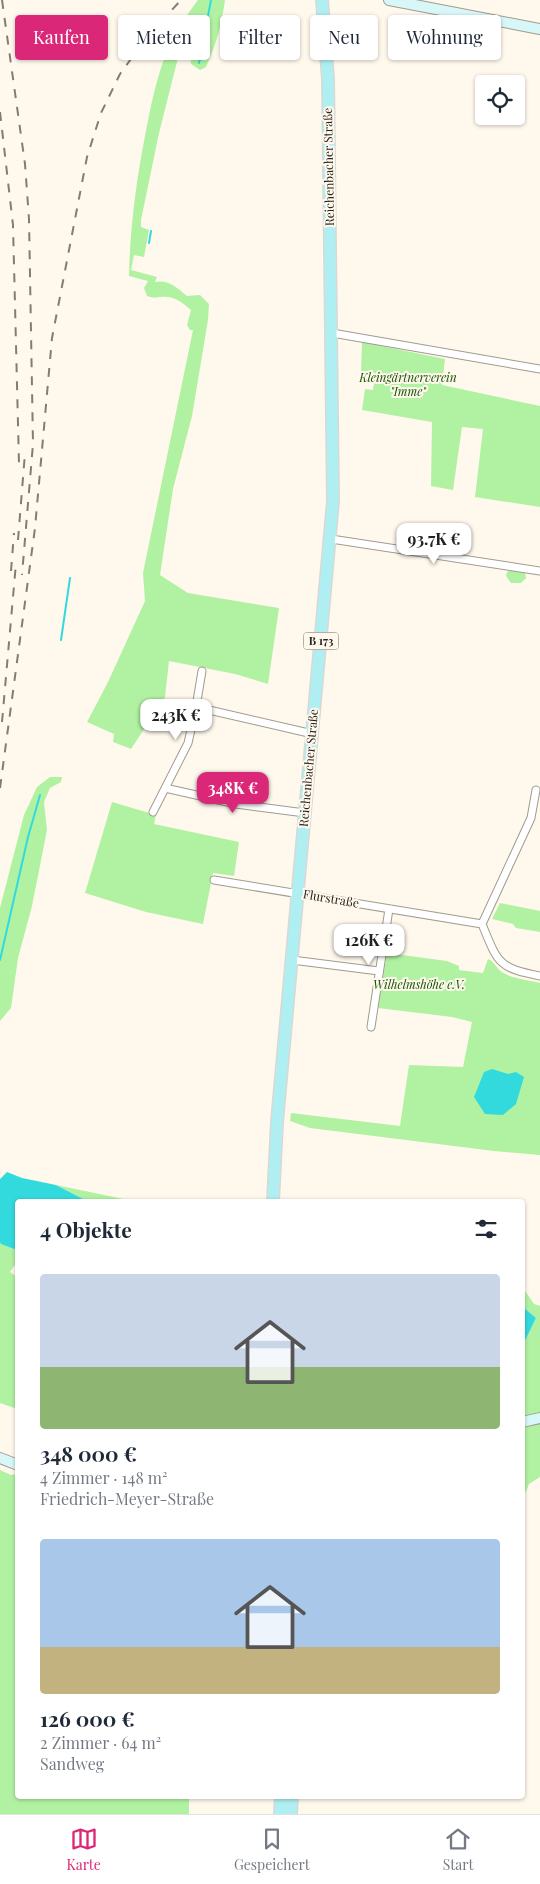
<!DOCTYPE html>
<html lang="de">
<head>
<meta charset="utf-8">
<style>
  :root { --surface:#fff; --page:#f6f6f7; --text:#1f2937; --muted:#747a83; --line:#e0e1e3; --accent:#db2777 }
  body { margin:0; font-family:"Playfair Display",serif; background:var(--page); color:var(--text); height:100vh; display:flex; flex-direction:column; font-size:19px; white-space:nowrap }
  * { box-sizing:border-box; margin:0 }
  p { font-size:16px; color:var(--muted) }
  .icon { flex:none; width:28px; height:28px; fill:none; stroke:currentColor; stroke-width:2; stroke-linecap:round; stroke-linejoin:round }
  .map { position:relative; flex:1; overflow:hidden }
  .drawer { position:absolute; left:15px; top:1199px; width:510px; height:600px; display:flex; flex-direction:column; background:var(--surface); border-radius:5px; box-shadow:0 1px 4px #0004 }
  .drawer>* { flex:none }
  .banner { position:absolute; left:15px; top:15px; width:510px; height:45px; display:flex; gap:10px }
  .buttons { position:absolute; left:475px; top:75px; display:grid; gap:10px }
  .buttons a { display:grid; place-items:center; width:50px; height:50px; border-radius:5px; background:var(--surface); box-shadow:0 1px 4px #0004; font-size:25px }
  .price { position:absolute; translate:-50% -42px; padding:0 11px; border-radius:10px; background:#fff; color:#222; font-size:16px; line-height:32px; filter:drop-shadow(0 1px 2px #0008) }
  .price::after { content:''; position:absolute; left:50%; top:30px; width:15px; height:11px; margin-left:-8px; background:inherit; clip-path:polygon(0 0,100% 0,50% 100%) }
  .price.active { background:var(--accent); color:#fff }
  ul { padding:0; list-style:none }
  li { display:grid; align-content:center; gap:10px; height:265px; padding:0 25px }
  li span { display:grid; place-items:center; height:155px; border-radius:5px; color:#555 }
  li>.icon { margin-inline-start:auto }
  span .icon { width:90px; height:90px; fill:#fffc; stroke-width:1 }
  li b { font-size:21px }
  h2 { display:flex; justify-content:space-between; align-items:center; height:60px; padding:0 25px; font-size:21px }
  .chip { padding:0 18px; border-radius:5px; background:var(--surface); box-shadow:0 1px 4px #0004; font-size:18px; line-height:45px }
  .chip.active { background:var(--accent); color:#fff }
  .menu { display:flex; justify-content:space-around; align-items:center; height:70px; border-top:1px solid var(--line); background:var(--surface); font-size:14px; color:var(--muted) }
  .menu a { display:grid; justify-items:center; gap:2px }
  .menu .active { color:var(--accent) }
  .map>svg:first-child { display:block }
</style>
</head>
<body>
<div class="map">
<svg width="540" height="1814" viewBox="0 0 540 1814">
  <rect width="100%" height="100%" fill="#fff8ed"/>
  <path fill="#b1f2a2" d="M198,0H225C222,24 216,45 206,67L200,70L191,64L190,48L194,33L181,46L159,133L141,220V227L149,230L144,257L134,255L131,270L157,277L155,282C168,279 178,288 187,296L200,295L209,304L208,320L192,416L173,489L160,575L188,593L279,608L268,684L235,674L169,661L165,697L131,749L113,742L114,734L87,722L108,682L145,601L143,573L193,330H190L187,325L191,310C182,302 173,295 160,297C154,298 153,298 147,296L144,288L148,281L129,276C130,229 136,182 145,136C150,110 155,84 164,59C171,38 185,17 198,0Z
    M362,342L445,359L442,385L540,406V507L475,497L483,429L462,427L453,490L431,486L432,422L362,410L365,389L373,390L375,375L361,373Z
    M510,570L525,572L526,578L521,583H511L506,576L507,572Z
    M50,777H62L61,782L50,788L44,802L47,830L32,906L18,958L11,1008L0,1021V908L24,815L37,787Z
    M112,802L156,815L154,824L239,842L234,876L213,873L203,924L146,912L85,893Z
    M500,903L540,911V932L516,928L513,924L492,919Z
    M387,953L447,961L459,966V970L483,973L488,959C494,961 496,968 502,972C512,979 528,980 540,983V1155L494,1151L310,1128L290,1121L291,1113L400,1126L409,1065L463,1067L472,1022L452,1017L378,1008Z
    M56,1185L133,1201H87Z
    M0,1242L17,1250V1266H14L10,1272L17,1277V1409L0,1403Z
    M523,1288L534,1304L540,1306V1477L529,1484L523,1499V1342L524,1343L536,1318L523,1307Z
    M0,1470L11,1475L17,1474L18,1796H189V1814H0Z"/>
  <path fill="#32dade" d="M492,1069L508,1074L516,1072L524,1077L516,1104L503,1115L485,1114L474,1097L484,1072Z
    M7,1172L22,1178L56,1185L87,1201H18L17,1250L1,1244L0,1242V1179Z
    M523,1307L536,1318L524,1343L523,1342Z"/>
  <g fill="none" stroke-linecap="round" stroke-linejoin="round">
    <path stroke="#32dade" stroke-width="2" d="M199,63L211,0
      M149,243L151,231
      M61,640L70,578
      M0,960L28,837L40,795"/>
    <defs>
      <path id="minor" d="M332,333L540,369
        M331,539L540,571
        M196,707L313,734
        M165,788L236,804L305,813
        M153,812L188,743L196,707L202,671
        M214,880L482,924C498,963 498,968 540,976
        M482,924L531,818L536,790
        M292,960L379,971
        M371,1027L389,909"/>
      <path id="secondary" d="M389,0L540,29
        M522,1422L540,1418
        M0,1458L18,1465"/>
      <path id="primary" d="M273,1201L277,1122L333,501L328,79L322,0
        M280,1814L281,1796
        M291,1814L292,1796"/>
    </defs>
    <use href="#minor" stroke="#a29b8e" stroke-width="9"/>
    <use href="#secondary" stroke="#a29b8e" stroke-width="12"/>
    <use href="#primary" stroke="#d8d8d7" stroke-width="14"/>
    <use href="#minor" stroke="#fff" stroke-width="7"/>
    <use href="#secondary" stroke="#d8f7f8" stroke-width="10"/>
    <use href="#primary" stroke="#b0eff1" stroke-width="11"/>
    <path stroke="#817d75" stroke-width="2" stroke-dasharray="9 9" stroke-linecap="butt" d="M2,0L25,164L29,219L33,444L22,575
      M0,112L13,225L19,464
      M18,540L25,453
      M11,571L14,533
      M2,722L16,563
      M0,788L35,528L52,338L87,157L101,113L120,74L147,37L181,0"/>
  </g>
  <g text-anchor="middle" stroke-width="4" stroke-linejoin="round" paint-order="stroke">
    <rect fill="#fff8ed" stroke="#68645d" stroke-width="1" x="303.5" y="632.5" width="35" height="17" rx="4"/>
    <g font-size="11" font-weight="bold" fill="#27241f">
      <text x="321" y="645">B 173</text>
    </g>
    <g font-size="12" fill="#27241f" stroke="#fff8ed">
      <text transform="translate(329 167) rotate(-91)" y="4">Reichenbacher Straße</text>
      <text transform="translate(309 768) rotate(-85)" y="4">Reichenbacher Straße</text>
      <text transform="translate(331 899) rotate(10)" y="4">Flurstraße</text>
    </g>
    <g font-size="12" font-style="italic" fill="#145500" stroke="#fff8ed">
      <text x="408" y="382">Kleingärtnerverein<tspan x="408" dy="14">"Imme"</tspan></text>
      <text x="419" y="989">Wilhelmshöhe e.V.</text>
    </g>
  </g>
</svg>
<div class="buttons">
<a><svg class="icon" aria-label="locate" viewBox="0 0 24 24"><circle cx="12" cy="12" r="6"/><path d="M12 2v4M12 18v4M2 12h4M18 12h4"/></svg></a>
</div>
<b class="price" style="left:434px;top:565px">93.7K €</b>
<b class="price" style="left:176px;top:741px">243K €</b>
<b class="price active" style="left:233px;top:814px">348K €</b>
<b class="price" style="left:369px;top:966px">126K €</b>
<div class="banner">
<a class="chip active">Kaufen</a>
<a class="chip">Mieten</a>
<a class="chip">Filter</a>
<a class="chip">Neu</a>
<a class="chip">Wohnung</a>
</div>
<section class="drawer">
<h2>4 Objekte<svg class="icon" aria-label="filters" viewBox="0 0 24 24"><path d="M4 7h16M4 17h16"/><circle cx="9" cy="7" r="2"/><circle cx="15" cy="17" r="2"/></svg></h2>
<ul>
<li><span style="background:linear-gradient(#c9d6e8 60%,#8fb573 0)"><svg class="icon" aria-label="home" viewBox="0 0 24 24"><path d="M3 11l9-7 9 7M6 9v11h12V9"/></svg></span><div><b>348 000 €</b><p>4 Zimmer · 148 m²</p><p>Friedrich-Meyer-Straße</p></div></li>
<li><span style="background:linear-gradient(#a9c7e8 70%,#c2b280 0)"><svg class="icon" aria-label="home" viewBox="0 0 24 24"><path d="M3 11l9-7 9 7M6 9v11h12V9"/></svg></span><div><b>126 000 €</b><p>2 Zimmer · 64 m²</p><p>Sandweg</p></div></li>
</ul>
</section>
</div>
<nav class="menu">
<a class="active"><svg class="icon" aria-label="map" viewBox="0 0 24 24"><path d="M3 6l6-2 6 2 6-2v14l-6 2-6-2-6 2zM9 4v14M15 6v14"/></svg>Karte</a>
<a><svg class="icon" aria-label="saved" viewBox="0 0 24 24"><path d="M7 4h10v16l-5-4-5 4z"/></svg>Gespeichert</a>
<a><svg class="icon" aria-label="home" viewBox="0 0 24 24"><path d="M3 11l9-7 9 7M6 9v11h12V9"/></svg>Start</a>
</nav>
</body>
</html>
